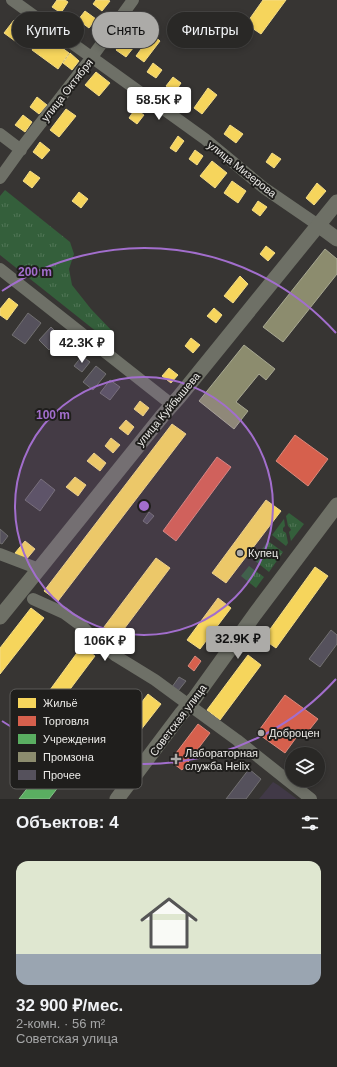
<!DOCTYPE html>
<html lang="ru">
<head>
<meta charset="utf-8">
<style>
  :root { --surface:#292826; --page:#353432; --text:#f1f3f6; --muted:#a5a6a7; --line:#454443; --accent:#acaba8 }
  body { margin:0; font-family:Helvetica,sans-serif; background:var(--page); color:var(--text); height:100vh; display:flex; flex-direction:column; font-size:15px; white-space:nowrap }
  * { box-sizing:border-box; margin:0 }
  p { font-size:13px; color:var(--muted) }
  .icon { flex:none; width:22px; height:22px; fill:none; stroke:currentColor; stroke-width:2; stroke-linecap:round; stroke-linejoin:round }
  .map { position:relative; height:799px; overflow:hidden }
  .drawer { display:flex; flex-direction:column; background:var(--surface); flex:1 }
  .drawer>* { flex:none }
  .hud { position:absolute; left:12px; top:12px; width:313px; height:36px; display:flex; gap:8px }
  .controls { position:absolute; left:285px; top:747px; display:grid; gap:8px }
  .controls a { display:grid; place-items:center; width:40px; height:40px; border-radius:50%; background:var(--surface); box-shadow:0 2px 6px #0003,0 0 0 1px var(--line); font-size:20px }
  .price { position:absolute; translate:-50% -34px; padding:0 9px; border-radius:4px; background:#fff; color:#222; font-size:13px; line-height:26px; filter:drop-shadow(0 1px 2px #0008) }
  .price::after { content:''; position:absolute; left:50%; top:24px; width:12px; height:9px; margin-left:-6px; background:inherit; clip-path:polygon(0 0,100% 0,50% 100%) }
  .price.current { background:var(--accent); color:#111 }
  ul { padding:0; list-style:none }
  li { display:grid; align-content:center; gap:8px; height:212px; padding:0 16px }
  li+li { border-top:1px solid var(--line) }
  li span { display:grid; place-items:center; height:124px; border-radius:12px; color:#555 }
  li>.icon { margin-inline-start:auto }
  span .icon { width:72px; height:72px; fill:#fffc; stroke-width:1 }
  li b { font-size:17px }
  h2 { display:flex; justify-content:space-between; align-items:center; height:48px; padding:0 16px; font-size:17px }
  .pill { padding:0 14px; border-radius:18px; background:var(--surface); box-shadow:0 2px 6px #0003,0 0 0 1px var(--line); font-size:14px; line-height:36px }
  .pill.current { background:var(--accent); color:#111 }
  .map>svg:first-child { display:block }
</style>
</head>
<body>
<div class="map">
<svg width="337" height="799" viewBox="0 0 337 799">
  <defs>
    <pattern id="grass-tufts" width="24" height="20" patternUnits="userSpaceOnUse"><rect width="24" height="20" fill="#345f3b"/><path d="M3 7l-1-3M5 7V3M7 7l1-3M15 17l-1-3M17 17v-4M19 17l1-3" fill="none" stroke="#527657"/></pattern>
  </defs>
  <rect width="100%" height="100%" fill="#373533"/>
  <path fill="#413947" d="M273,782L278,785L297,799H259Z"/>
  <path fill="url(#grass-tufts)" d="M5,190L70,242L74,254L69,269L72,285L91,309L112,331L107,340L0,255V196Z
    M289,513L304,524L291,541L289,532L291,530L290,528L288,526L286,516Z
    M284,519L285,526L283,528V531L286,533L288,543L286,546L272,535Z
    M268,541L283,552L269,572L254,560Z
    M249,566L264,577L256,588L241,576Z"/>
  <path fill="#f6d55c" stroke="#f3db86" d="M57,0H65L68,2L61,13L52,7Z
    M96,0H108L110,1L102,11L93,4Z
    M263,0H286L261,34L246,24Z
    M85,11L96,19L89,28L78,20Z
    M14,20L25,28L15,41L4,33Z
    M131,31L141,38L126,57L116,50Z
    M43,34L69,53L58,69L32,50Z
    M152,34L160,41L144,62L136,56Z
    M70,53L79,61L72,70L63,63Z
    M153,63L162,70L156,78L147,72Z
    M96,72L110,83L99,96L85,85Z
    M173,77L181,83L175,92L166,86Z
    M208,88L217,95L202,114L194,108Z
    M37,97L47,105L39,114L30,107Z
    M66,109L76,116L59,137L50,130Z
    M135,109L144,115L137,124L129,118Z
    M23,115L32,122L25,132L15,125Z
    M230,125L243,134L236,143L224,134Z
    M178,136L184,141L176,152L170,148Z
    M40,142L50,150L42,159L33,152Z
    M195,150L203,156L197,165L189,159Z
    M272,153L281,159L274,168L266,162Z
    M212,161L227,173L215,188L200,176Z
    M30,171L40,178L32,188L23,181Z
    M232,181L246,191L238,203L224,193Z
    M317,183L326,191L314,205L306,198Z
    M79,192L88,199L81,208L72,201Z
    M258,201L267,207L260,216L252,210Z
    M266,246L275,253L268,261L260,254Z
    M240,276L248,284L233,303L224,296Z
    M9,298L18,305L7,320L0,315V309Z
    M214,308L222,315L216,323L207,316Z
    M191,338L200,345L193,353L185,346Z
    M169,368L178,375L171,383L162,376Z
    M140,401L149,408L143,416L134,409Z
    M126,420L134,427L128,435L119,428Z
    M172,424L186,434L58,601L44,591Z
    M111,438L120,445L113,453L105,446Z
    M94,453L106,463L100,471L87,461Z
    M75,477L86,485L78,496L66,487Z
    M266,500L281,511L226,583L212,573Z
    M25,541L35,549L25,561L15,553Z
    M156,558L170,568L115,641L101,631Z
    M315,567L328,576L276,648L263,639Z
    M218,598L231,608L200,649L187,640Z
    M31,608L44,618L0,674V648Z
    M82,646L95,656L41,728L28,720Z
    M248,655L261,665L220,720L207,710Z
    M148,694L161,704L105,776L92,766Z"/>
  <path fill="#d6604d" stroke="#dc897b" d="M295,435L328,459L308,486L276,461Z
    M217,457L231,467L176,541L163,531Z
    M195,656L201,661L194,671L188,666Z
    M285,695L318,719L306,734L301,731L285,753L257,733Z
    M198,724L210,733L182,770L170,761Z"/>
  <path fill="#5aae61" stroke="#86c089" d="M57,750L76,764L49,799H19Z"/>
  <path fill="#8c8c6e" stroke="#a8a892" d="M325,249L337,259V274L283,342L263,327Z
    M244,345L275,369L266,380L259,374L236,402L248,411L234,429L199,401Z"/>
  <path fill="#55515c" stroke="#727071" d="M28,313L41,323L25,344L12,335Z
    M51,327L61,337L49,350L39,340Z
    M82,356L90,362L82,372L74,366Z
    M96,366L106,374L93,390L83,382Z
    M110,380L120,387L110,400L100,393Z
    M41,479L55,490L40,511L25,500Z
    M149,512L154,516L147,524L143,521Z
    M0,529L8,536L2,544L0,543Z
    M331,630L337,635V644L320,667L309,659Z
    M179,677L186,681L178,691L172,687Z
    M249,769L261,779L246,799H226Z"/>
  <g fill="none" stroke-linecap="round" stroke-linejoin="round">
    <path stroke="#6e7067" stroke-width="12" d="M12,0L205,139L264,188L318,225
      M0,134L21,150
      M0,178L23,146L92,57L133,0
      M0,269L171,404
      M0,554L39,569
      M33,599L64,613L83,627L91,636L116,656L155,680L189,705L237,740L311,799"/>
    <path stroke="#6e7066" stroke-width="15" d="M318,225L337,239
      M0,617L39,569L163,415L179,397L337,202
      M117,799L181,714L194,699L255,614L337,505"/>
  </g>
  <circle cx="144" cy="506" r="129" fill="#a26ecd" fill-opacity=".12"/>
  <g fill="none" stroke="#a26ecd" stroke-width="2">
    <circle cx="144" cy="506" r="129"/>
    <path d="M336 679A258 258 0 0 1 2 721M2 291A258 258 0 0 1 336 333"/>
  </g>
  <g fill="#acaba8" stroke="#1f1e1c" stroke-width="1.5">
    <circle cx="240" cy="553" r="4"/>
    <circle cx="261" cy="733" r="4"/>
    <path d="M174 753h4v4h4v4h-4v4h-4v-4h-4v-4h4z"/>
  </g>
  <g text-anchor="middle" stroke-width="4" stroke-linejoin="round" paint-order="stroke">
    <g font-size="11" fill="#ebeae7" stroke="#1f1e1c">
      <text transform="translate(67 90) rotate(-52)" y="4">улица Октября</text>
      <text transform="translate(242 169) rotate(38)" y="4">улица Мизерова</text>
      <text transform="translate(168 409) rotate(-50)" y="4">улица Куйбышева</text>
      <text transform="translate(178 720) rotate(-53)" y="4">Советская улица</text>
    </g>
    <g font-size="11" fill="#ebeae7" stroke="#1f1e1c" text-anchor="start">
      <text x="248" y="557">Купец</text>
      <text x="269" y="737">Доброцен</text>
      <text x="185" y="757">Лабораторная<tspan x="185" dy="13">служба Helix</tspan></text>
    </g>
  </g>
  <rect x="10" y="689" width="132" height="100" rx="6" fill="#1f1e1c" stroke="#5c5b59" stroke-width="1"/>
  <rect x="18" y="698" width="18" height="10" fill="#f6d55c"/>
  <rect x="18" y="716" width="18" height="10" fill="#d6604d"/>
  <rect x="18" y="734" width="18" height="10" fill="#5aae61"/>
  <rect x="18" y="752" width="18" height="10" fill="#8c8c6e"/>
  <rect x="18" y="770" width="18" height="10" fill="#55515c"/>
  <g font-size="11" fill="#ebeae7">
    <text x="43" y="707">Жильё</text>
    <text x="43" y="725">Торговля</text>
    <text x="43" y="743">Учреждения</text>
    <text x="43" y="761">Промзона</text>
    <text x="43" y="779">Прочее</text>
  </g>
  <circle cx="144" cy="506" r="6" fill="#a26ecd" stroke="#1f1e1c" stroke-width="2"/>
  <g font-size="12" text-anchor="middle" font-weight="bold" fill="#a26ecd" stroke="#1f1e1c" stroke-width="4" stroke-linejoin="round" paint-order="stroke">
    <text x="35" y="276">200 m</text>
    <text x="53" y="419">100 m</text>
  </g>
</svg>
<div class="controls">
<a><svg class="icon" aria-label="layers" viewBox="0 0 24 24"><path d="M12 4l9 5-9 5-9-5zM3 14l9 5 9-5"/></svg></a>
</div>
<b class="price" style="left:159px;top:121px">58.5K ₽</b>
<b class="price" style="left:82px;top:364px">42.3K ₽</b>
<b class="price current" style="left:238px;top:660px">32.9K ₽</b>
<b class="price" style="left:105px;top:662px">106K ₽</b>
<div class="hud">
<a class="pill">Купить</a>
<a class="pill current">Снять</a>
<a class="pill">Фильтры</a>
</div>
</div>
<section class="drawer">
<h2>Объектов: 4<svg class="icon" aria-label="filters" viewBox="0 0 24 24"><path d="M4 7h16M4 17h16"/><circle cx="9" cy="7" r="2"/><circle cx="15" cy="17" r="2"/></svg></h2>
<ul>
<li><span style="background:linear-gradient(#dfe7d0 75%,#9aa5b1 0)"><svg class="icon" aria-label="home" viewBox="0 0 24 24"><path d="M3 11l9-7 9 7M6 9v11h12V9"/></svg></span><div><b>32 900 ₽/мес.</b><p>2-комн. · 56 m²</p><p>Советская улица</p></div></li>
</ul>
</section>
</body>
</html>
